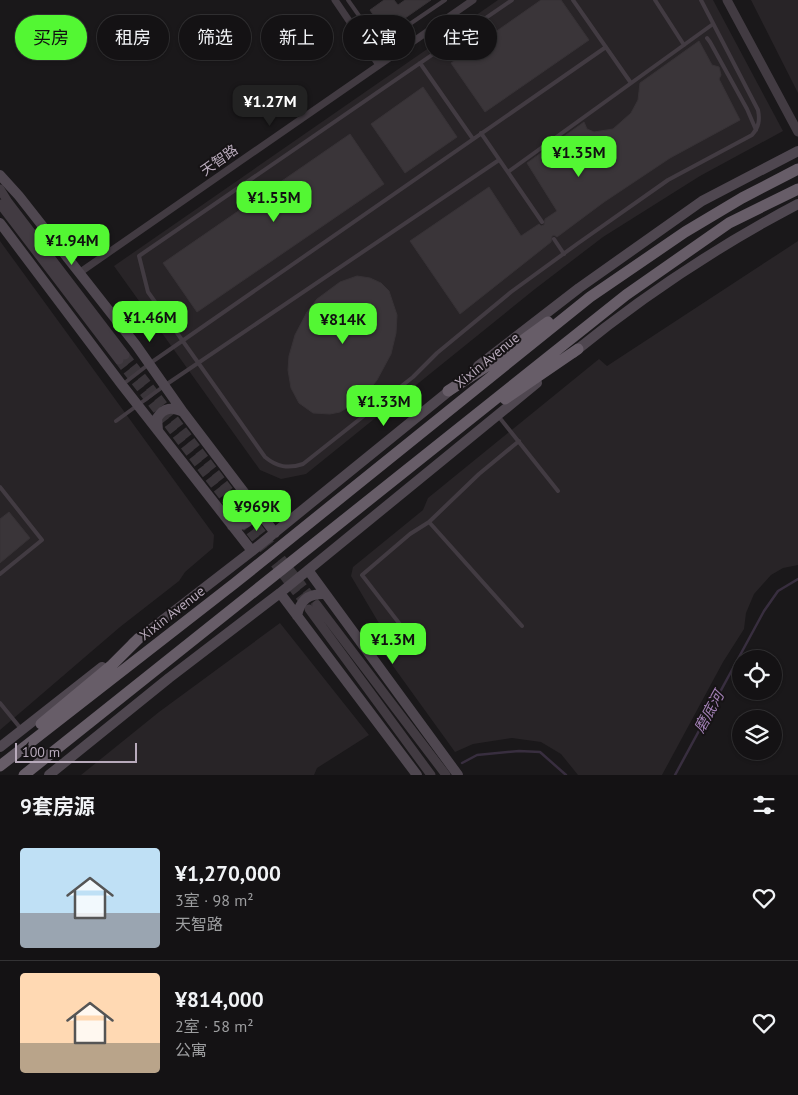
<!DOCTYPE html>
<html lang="zh">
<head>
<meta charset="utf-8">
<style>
  :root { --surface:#141214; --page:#1d1b1d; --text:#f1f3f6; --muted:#9d9ea0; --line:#333234; --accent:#53f733 }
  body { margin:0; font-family:"PT Sans","Noto Sans SC",sans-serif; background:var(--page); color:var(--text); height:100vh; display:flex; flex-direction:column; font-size:19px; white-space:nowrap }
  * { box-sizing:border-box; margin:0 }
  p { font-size:16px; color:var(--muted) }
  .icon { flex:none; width:28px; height:28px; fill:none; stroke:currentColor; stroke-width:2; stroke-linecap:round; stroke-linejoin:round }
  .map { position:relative; height:775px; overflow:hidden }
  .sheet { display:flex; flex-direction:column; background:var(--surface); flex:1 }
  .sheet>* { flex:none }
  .hud { position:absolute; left:15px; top:15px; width:500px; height:45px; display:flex; gap:10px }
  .fabs { position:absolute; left:732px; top:650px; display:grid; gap:10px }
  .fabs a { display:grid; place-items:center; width:50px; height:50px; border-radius:50%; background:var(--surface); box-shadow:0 1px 4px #0004,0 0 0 1px var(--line); font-size:25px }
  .scale { position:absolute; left:15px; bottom:12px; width:122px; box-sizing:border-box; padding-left:5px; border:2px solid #b8aabb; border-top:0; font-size:14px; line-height:18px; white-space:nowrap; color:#b8aabb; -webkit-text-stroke:4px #161315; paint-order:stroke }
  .price { position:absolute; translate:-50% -42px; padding:0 11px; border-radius:10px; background:var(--accent); color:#111; font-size:16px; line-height:32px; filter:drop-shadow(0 1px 2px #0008) }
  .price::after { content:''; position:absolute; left:50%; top:30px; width:15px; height:11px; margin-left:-8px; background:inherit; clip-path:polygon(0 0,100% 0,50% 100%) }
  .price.selected { background:#222; color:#fff }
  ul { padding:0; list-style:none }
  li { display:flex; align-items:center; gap:15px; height:125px; padding:0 20px }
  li+li { border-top:1px solid var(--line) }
  li span { display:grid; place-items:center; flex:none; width:140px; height:100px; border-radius:5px; color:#555 }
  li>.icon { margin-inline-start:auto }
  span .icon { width:60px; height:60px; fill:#fffc; stroke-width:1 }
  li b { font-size:21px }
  h2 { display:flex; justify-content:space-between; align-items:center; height:60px; padding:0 20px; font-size:21px }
  .chip { padding:0 18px; border-radius:22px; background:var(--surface); box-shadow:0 1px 4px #0004,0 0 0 1px var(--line); font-size:18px; line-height:45px }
  .chip.selected { background:var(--accent); color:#111 }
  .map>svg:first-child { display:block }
</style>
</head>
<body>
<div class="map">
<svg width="798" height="775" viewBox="0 0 798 775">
  <rect width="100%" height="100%" fill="#1a181a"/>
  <path fill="#282427" d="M498,0H713L783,131L700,176L603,237L535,289L306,474L281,479L260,470L114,266Z
    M751,0H798V93Z
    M0,241L214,535L213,548L185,572L179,581L120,627L0,730Z
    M798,241V565L783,568L771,575L754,594L746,613L744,629L723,662L662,775H578L561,754L541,742L512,738L473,744L455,752L372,637L380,625L351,576L353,567L423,510L428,498L599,359L607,366Z
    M280,623L369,735L317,768L314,775H81L159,712Z"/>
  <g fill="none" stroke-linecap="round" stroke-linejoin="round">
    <path stroke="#382e3f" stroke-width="2.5" d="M462,763L477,755L519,751L540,752L566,775
      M675,775L764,611L778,591L798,579"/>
  </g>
  <path fill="#3a3539" stroke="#373236" d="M384,0H394L398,5L405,0H431L385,32L370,10Z
    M541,0H561L589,40L485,112L451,63Z
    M699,41L712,65L719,67L721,75L719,79L740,120L670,158L604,202L557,237L554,235L552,236L551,242L460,314L410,241L489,187L521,236L539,224L541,226L544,225L545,219L557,211L527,163L584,122L587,129L594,132L613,129L631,113L638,100L640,83Z
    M423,87L457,137L405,173L371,124Z
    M350,134L384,184L197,312L163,263Z
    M357,276L370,278L381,283L389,291L397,315L396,333L391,354L377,380L370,389L358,401L340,412L330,414L313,413L299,403L291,388L288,370L289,356L295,335L307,312L317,299L340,282Z
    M9,512L30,538L0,563V519Z"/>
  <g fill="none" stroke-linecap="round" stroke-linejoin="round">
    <path stroke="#3a353a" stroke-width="9" stroke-dasharray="9 4.5" stroke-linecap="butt" d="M125,355L317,605
      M119,360L307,606"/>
    <path stroke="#423b42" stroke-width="4" d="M348,0L372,34L383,38L390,36L404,28L445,0
      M512,0L139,256L148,292L265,457C277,467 288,469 303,464L413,377L437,353L511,292L577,244L668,180L752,135C759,127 760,120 758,110L701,0
      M573,0L631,83
      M655,0L684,45
      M707,38L710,42L747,109L756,130
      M420,63L473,139
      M481,133L542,222
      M508,172L713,24
      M554,239L564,254
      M122,385L149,364L606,47
      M499,417L558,491
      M116,421L164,386L499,160
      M0,487L42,540L0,574
      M429,522L522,626
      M409,636L362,575L410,534L429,522L479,474L519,441
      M0,703L22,730"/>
    <path stroke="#423b42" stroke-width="7" d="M335,0L379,65
      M79,273L473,0"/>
    <path stroke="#423b42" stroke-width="9" d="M727,0L798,132
      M0,189L8,202L125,355
      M0,204L119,360
      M317,605L446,775
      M309,609L431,775"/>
    <path stroke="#4f4750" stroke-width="10" d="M0,175L19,196L136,345L183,412L275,533
      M0,223L122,385L252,551
      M573,353C643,296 718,246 798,204
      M478,366L579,288L702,201L798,151
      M158,431L157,418C164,407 172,407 183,412
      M232,526C248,526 252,520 255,506
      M308,570L458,775
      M280,593L417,775
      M297,616C300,600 309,593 325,594
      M133,643L252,551L454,387
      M0,747L102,667
      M49,775L169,678L280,593L537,383"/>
    <path stroke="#675d68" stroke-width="11" d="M448,391L490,364L548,322
      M505,399L578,349
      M41,724L112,665L139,638
      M0,766L235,583L590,297L685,232L742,198L798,169
      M24,775L626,295L729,223L798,189"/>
  </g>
  <g text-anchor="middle" stroke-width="4" stroke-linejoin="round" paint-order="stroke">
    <g font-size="14" fill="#b8aabb" stroke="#161315">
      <text transform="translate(219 160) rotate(-35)" y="5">天智路</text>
      <text transform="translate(487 360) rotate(-39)" y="5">Xixin Avenue</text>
      <text transform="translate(172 613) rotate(-38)" y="5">Xixin Avenue</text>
    </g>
    <g font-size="15" font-style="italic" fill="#a381b6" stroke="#161315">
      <text transform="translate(709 712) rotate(-61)" y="5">磨底河</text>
    </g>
  </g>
</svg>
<div class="fabs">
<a><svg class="icon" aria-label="locate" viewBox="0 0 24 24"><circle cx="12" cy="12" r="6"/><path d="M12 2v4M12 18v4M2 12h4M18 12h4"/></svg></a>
<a><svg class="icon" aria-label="layers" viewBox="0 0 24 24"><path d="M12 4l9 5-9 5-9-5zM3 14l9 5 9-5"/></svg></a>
</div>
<div class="scale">100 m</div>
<b class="price selected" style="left:270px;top:127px">¥1.27M</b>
<b class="price" style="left:579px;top:178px">¥1.35M</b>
<b class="price" style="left:274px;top:223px">¥1.55M</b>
<b class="price" style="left:72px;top:266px">¥1.94M</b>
<b class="price" style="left:150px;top:343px">¥1.46M</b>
<b class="price" style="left:343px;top:345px">¥814K</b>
<b class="price" style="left:384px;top:427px">¥1.33M</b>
<b class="price" style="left:257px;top:532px">¥969K</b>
<b class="price" style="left:393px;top:665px">¥1.3M</b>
<div class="hud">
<a class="chip selected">买房</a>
<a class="chip">租房</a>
<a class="chip">筛选</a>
<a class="chip">新上</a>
<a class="chip">公寓</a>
<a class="chip">住宅</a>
</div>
</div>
<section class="sheet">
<h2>9套房源<svg class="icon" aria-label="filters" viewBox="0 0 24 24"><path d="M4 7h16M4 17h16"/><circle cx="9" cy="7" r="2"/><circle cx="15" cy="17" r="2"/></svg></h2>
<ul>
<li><span style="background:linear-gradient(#bfe0f5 65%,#9aa5b1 0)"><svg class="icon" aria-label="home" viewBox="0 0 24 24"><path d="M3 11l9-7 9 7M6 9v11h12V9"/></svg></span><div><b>¥1,270,000</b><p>3室 · 98 m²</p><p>天智路</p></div><svg class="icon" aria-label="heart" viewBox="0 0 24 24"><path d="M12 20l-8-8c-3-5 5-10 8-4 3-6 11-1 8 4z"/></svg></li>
<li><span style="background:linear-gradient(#ffd9b3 70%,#b9a48a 0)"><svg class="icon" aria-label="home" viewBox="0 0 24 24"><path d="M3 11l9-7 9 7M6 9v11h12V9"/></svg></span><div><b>¥814,000</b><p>2室 · 58 m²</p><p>公寓</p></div><svg class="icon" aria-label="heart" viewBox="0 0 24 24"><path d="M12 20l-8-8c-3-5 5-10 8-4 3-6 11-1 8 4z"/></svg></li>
</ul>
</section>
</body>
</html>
